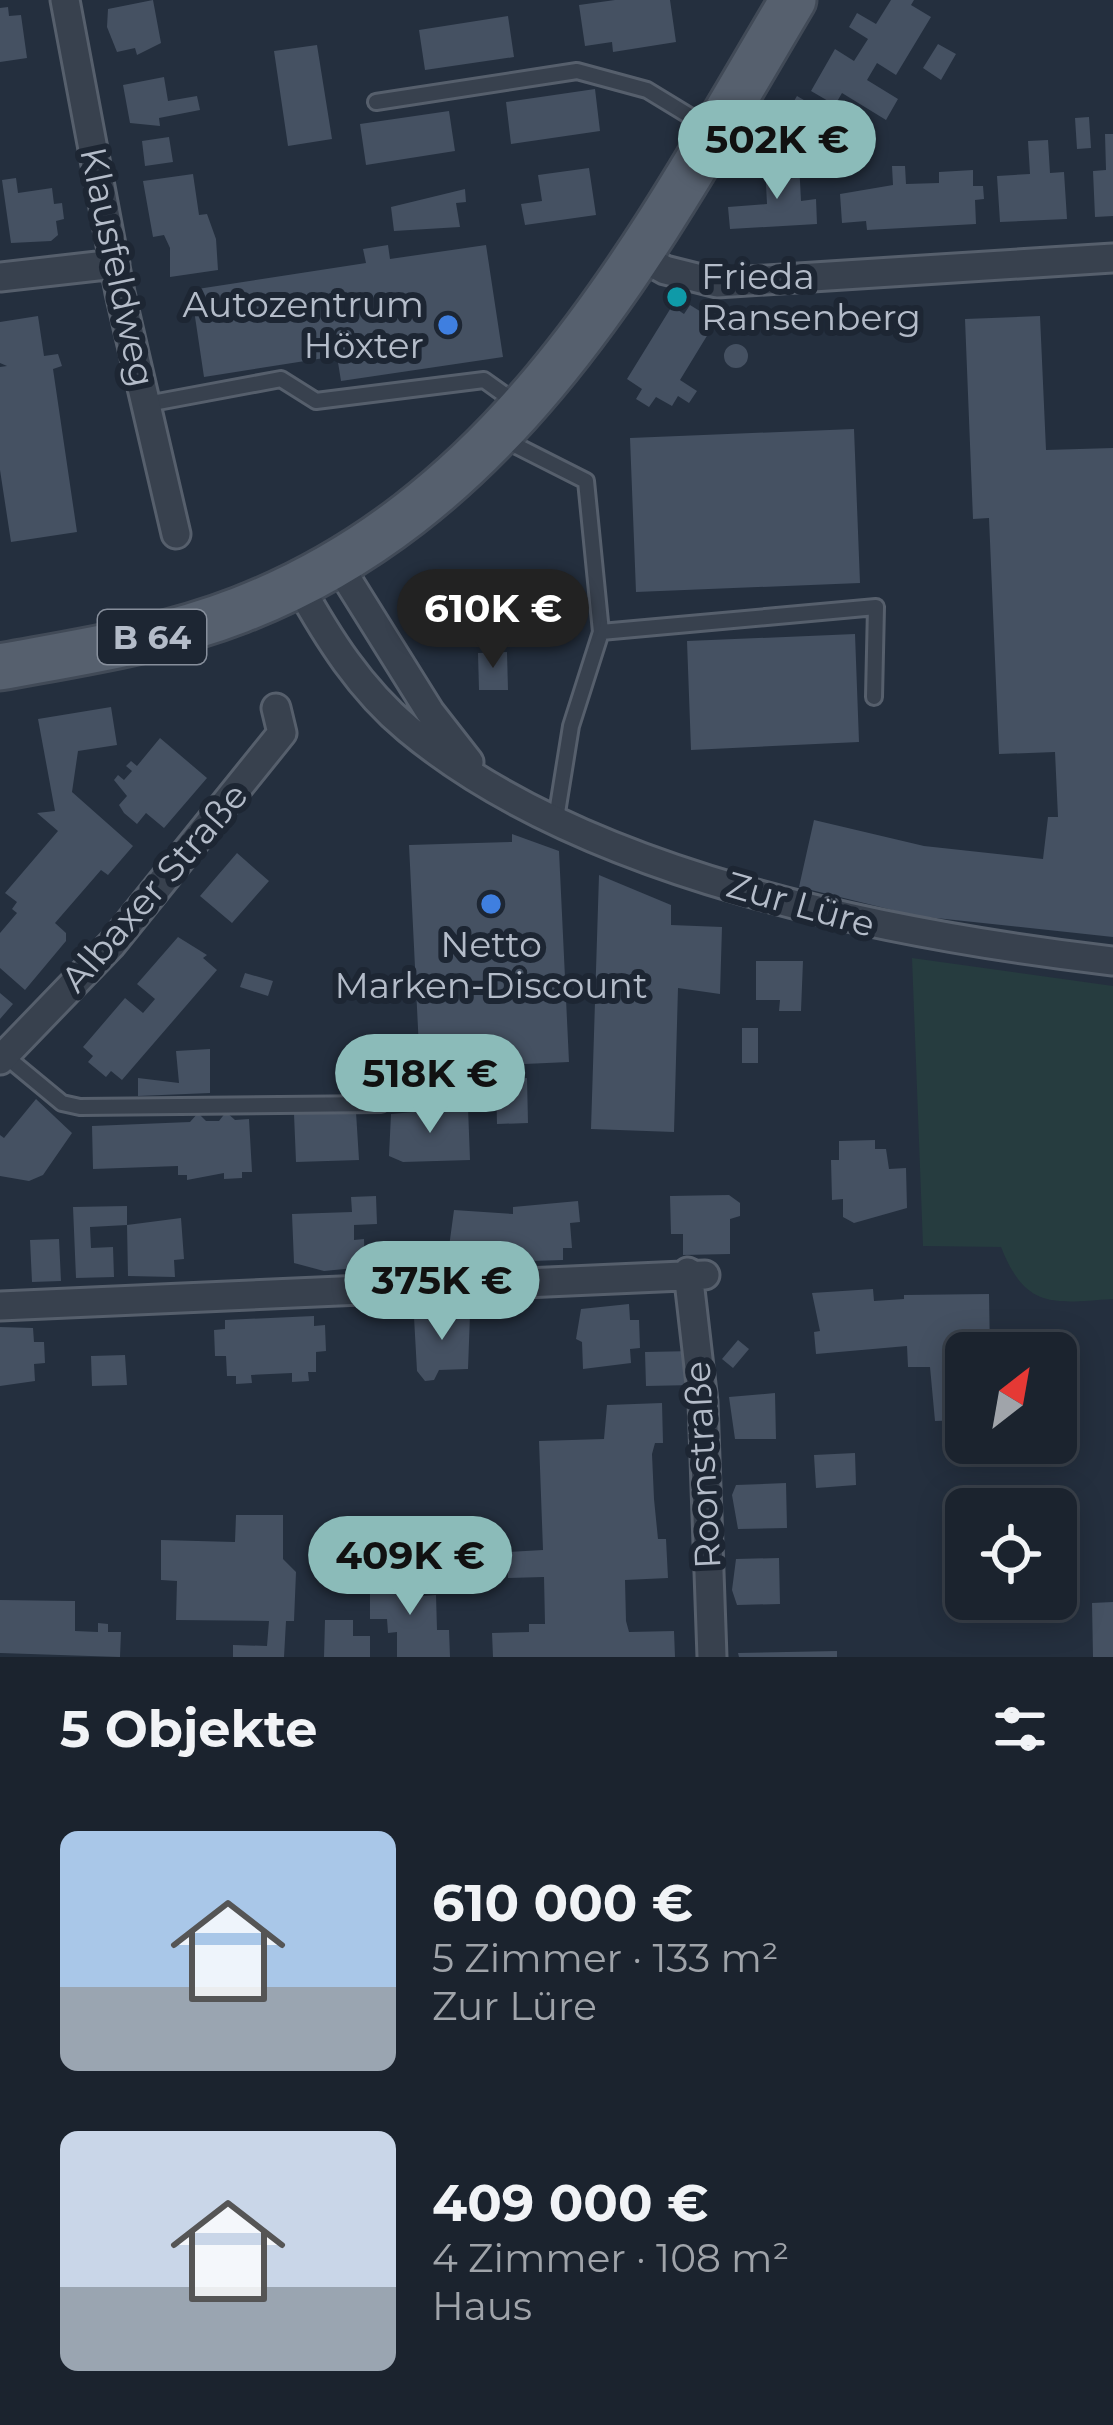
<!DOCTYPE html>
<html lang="de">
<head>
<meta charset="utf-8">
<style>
  :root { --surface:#1b232e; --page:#282f3a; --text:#f1f3f6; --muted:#a0a4aa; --line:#39404a; --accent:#8bbbb9 }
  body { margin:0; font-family:Montserrat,sans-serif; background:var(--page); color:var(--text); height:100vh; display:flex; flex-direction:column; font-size:45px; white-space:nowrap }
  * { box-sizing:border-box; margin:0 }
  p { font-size:39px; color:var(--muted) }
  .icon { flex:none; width:66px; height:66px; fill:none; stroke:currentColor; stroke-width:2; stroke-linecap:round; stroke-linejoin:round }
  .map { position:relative; height:1657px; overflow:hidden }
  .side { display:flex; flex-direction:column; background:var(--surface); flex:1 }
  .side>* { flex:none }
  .needle { width:78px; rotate:31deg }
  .controls { position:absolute; left:945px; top:1332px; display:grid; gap:24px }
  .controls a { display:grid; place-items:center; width:132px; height:132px; border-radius:18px; background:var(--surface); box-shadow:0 6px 30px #0003,0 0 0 3px var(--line); font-size:60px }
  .price { position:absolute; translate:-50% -102px; padding:0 27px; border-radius:42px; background:var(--accent); color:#111; font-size:39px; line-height:78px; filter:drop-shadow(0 3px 6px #0008) }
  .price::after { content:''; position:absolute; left:50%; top:72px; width:36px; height:27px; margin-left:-18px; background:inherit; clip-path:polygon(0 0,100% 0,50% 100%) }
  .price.selected { background:#222; color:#fff }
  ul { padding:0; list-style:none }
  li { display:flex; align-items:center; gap:36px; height:300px; padding:0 60px }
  li span { display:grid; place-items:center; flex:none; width:336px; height:240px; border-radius:18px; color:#555 }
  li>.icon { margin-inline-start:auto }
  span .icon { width:144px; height:144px; fill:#fffc; stroke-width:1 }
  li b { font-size:51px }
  h2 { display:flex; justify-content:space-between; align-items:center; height:144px; padding:0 60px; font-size:51px }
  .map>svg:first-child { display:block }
</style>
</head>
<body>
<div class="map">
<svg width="1113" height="1657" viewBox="0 0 1113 1657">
  <rect width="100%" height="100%" fill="#242f3e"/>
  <path fill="#263c3f" d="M912,958L1113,986V1299C1053,1303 1026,1310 1001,1247L923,1246Z"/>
  <path fill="#455162" d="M153,0L161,43L137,55L135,48L117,52L107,27L108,9Z
    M615,0H670L676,42L613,52L612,42L585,46L579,5Z
    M891,0H914L911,5L931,17L896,75L877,63L867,80L898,99L886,120L842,93L835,105L811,91L835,49L854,61L868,39L849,27L857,13L876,24Z
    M8,7L9,16L21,15L27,58L0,62V8Z
    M508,16L514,57L425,70L419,30Z
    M938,44L956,54L941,80L923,68Z
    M317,45L332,139L288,146L274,51Z
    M164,77L168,101L197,96L200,110L159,118L160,126L130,123L123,85Z
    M595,89L600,131L511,144L506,102Z
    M797,96L850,127L829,162L776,131Z
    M449,111L455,151L366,165L360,124Z
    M1089,117L1091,148L1077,149L1075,118Z
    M1105,134H1113V216L1095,217L1093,171L1106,170Z
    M169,137L173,162L145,166L142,141Z
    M1048,140L1050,173L1064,172L1067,219L1000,222L997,176L1030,174L1028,141Z
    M799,162L801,201L816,199L817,224L730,229L728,207L767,204L765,164Z
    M892,166H905L906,184L939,183V172L973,170V186H983L984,199L975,200L976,224L867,230L866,221L842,223L840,194L893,185Z
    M589,168L596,215L525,225L521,204L542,201L538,175Z
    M193,174L199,215L207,214L216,239L218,270L170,277V248L164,235L153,237L143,181Z
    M16,178L18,193L52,188L54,204L62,203L64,219L56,221L58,235L51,241L11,243L2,180Z
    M465,189L466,202L456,203L460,227L394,231L391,207Z
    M388,245L390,259L486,245L503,357L341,381L337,356L204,377L191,290L366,263L363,249Z
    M690,305L716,321L680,380L697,391L689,403L678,396L672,406L656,397L649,407L636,399L642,389L627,379L672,306L684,314Z
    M38,316L44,356L58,354L62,366L53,369L77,532L11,542L0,470V367L7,366L0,363V322Z
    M1040,316L1046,450L1113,448V937L917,916L799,887L814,820L924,846L1043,859L1048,817H1058L1055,752L999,754L989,518L973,519L965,319Z
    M724 356a12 12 0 1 1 24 0a12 12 0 1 1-24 0Z
    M854,429L860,583L636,592L630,438Z
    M855,634L859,742L691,750L687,641Z
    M507,652L508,690H479L478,653Z
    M111,707L117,745L78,751L72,792L133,846L108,875L101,870L55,923L66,933V941L25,990L0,968V933L17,913L12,909L17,902L5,893L58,831L37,813L55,811L38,719Z
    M160,738L207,778L164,828L146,813L137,824L124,813L119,805L127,796L114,780L118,775L124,780L132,771L126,766L131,761L137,766Z
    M512,834L559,851L569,1062L420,1069L409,845L512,842Z
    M237,853L269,881L232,923L200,896Z
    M599,875L671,905V925L722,927L720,994L678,988L674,1132L591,1129Z
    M178,937L207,955L203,958L217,970L122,1080L111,1071L106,1077L88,1062L93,1056L83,1047L125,998L143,1013L155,999L137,984Z
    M756,961H803L801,1011H779L780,1000H756Z
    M245,973L273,981L268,996L240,987Z
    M0,993L13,1004L0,1019Z
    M742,1028H758V1063H742Z
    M210,1049V1093L138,1096V1078L179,1083L176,1051Z
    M527,1078L528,1123L497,1124L496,1080Z
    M36,1099L72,1133L43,1175L29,1181L0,1176V1135L4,1138Z
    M468,1107L470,1160L403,1162L389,1156L391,1114Z
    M226,1112L235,1120L249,1119L252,1172H242V1178L224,1179V1173L187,1180V1175H178V1166L93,1169L92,1126L190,1122L198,1113L206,1121H219Z
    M356,1112L359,1160L296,1162L294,1114Z
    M875,1140V1149H886L889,1169L906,1168L907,1208L854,1223L843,1217V1199L832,1200L831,1160H839V1141Z
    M729,1195L740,1203V1216L730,1219V1254L683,1255V1234H671L670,1196Z
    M376,1196L377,1224L354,1225V1240L364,1239L365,1267L324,1271L294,1263L292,1214L352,1212L351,1197Z
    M578,1201L580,1222L570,1223L572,1248H563V1260L472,1263L471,1250L449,1247L454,1210L513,1214V1207Z
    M127,1206V1225L90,1227L91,1248L113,1247L114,1277L76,1278L73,1207Z
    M181,1218L184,1259L174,1260L175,1277L128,1276L127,1225Z
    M59,1239L61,1281L32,1282L30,1240Z
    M873,1289L874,1301L904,1299V1295L989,1294L990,1353H966V1420L935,1421L930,1367H908L907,1346L816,1354L814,1332L820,1331L812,1293Z
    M629,1304L630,1320H639L640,1348L630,1349L631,1363L583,1369L582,1342L576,1339L581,1309Z
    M463,1311L470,1315L468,1369L439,1370L434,1380L425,1381L417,1371L414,1317Z
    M314,1316V1326L325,1325L326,1351L316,1352V1372H308L309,1381L292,1382V1373L251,1375L252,1383L236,1384V1376H227L226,1356H215L214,1330L225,1329V1320Z
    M0,1327L33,1328L34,1342H44L45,1363L34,1364L35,1381L0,1386Z
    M738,1340L749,1349L733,1368L722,1359Z
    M694,1351V1385L646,1386L645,1352Z
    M125,1355L127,1385L92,1386L91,1356Z
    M775,1393L776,1439H735L729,1397Z
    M662,1403L663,1443H655L652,1454L654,1499L658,1539H666L668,1578L625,1580L626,1621L629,1632L674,1631L675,1657H493L492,1633L529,1632V1624H545L544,1577L508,1578L507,1552L543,1550L539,1441L604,1439L607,1405Z
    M855,1453L856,1485L816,1488L814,1455Z
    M786,1483L787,1528L738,1529L732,1495L736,1485Z
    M236,1515H283V1559L296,1572L294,1621H286L284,1657H233V1645L267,1646L269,1621L176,1620L177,1581L161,1580V1540L235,1542Z
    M779,1558L780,1604L737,1605L732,1590L736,1559Z
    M387,1579H420L421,1596L436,1595L437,1630H449L450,1657H397V1632L388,1633L387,1619H370V1586H387Z
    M0,1600L75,1601V1631L98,1632V1623L108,1624V1632H121L120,1657L0,1653Z
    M1113,1602V1657H1093L1092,1603Z
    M325,1620H353V1636H370V1657H324Z
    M837,1651V1657H739L738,1653Z"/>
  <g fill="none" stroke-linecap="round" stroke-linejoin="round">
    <defs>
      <path id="lane" d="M376,102L577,71L647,90L711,129
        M147,404L281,379L316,401L484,380L516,403
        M503,439L586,481L601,632L571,726L556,819
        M601,632L876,607L874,697
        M4,1055L62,1103L80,1107L381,1104"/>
      <path id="street" d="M65,0L120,293L176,534
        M640,256L665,270L717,283L1113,258
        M0,277L115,264
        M337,563L430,712L469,762
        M298,584C328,638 360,689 408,729C584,876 891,935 1113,961
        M0,1060L112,944L282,733L276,708
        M688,1272L703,1402L712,1657
        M0,1306L705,1275"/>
      <path id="primary" d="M0,667C81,652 163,640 240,610C516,503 651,239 793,0"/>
    </defs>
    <use href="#lane" stroke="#565f6c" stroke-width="20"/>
    <use href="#street" stroke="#565f6c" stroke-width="33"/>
    <use href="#primary" stroke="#414a57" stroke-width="51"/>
    <use href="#lane" stroke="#38414e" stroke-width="14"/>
    <use href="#street" stroke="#38414e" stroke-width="27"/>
    <use href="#primary" stroke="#56606e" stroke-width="45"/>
  </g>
  <circle fill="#0f9aa8" stroke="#1d2633" stroke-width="4.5" cx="677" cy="297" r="12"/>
  <g fill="#3f7fe0" stroke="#1d2633" stroke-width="4.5">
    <circle cx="448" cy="325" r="12"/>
    <circle cx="491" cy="904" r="12"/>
  </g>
  <g text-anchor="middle" stroke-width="12" stroke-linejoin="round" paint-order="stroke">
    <rect fill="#1d2633" stroke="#878f9c" stroke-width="3" x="98" y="610" width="108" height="54" rx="9"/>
    <g font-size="33" font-weight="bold" fill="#b4bcc9">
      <text x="152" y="649">B 64</text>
    </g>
    <g font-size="36" fill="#b4bcc9" stroke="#1d2633">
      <text transform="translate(118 267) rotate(78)" y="13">Klausfeldweg</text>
      <text transform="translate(154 887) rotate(-49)" y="13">Albaxer Straße</text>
      <text transform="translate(801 904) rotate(16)" y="13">Zur Lüre</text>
      <text transform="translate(702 1465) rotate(-93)" y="13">Roonstraße</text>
    </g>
    <g font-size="36" fill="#b4bcc9" stroke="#1d2633" text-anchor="start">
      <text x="701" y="289">Frieda<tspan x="701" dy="41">Ransenberg</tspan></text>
      <text x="424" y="317" text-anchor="end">Autozentrum<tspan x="424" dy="41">Höxter</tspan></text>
      <text x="491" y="957" text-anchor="middle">Netto<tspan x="491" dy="41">Marken-Discount</tspan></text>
    </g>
  </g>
</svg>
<div class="controls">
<a><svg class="needle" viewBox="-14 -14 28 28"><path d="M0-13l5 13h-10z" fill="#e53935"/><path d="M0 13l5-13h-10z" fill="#a0a4aa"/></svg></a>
<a><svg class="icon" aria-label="locate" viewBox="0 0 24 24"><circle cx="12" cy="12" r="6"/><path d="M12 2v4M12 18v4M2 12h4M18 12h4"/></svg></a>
</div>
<b class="price" style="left:777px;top:202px">502K €</b>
<b class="price selected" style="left:493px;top:671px">610K €</b>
<b class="price" style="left:430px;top:1136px">518K €</b>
<b class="price" style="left:442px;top:1343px">375K €</b>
<b class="price" style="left:410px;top:1618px">409K €</b>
</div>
<section class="side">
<h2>5 Objekte<svg class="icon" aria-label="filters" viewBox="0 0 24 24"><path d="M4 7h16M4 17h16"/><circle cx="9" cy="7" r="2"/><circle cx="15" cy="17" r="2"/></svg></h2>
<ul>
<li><span style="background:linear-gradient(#a9c7e8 65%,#9aa5b1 0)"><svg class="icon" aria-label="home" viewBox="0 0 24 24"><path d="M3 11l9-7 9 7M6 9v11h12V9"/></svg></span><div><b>610 000 €</b><p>5 Zimmer · 133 m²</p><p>Zur Lüre</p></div></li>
<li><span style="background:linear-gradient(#c9d6e8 65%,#9aa5b1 0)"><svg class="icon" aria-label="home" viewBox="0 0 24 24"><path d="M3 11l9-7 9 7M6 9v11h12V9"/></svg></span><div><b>409 000 €</b><p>4 Zimmer · 108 m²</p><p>Haus</p></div></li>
</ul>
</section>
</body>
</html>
